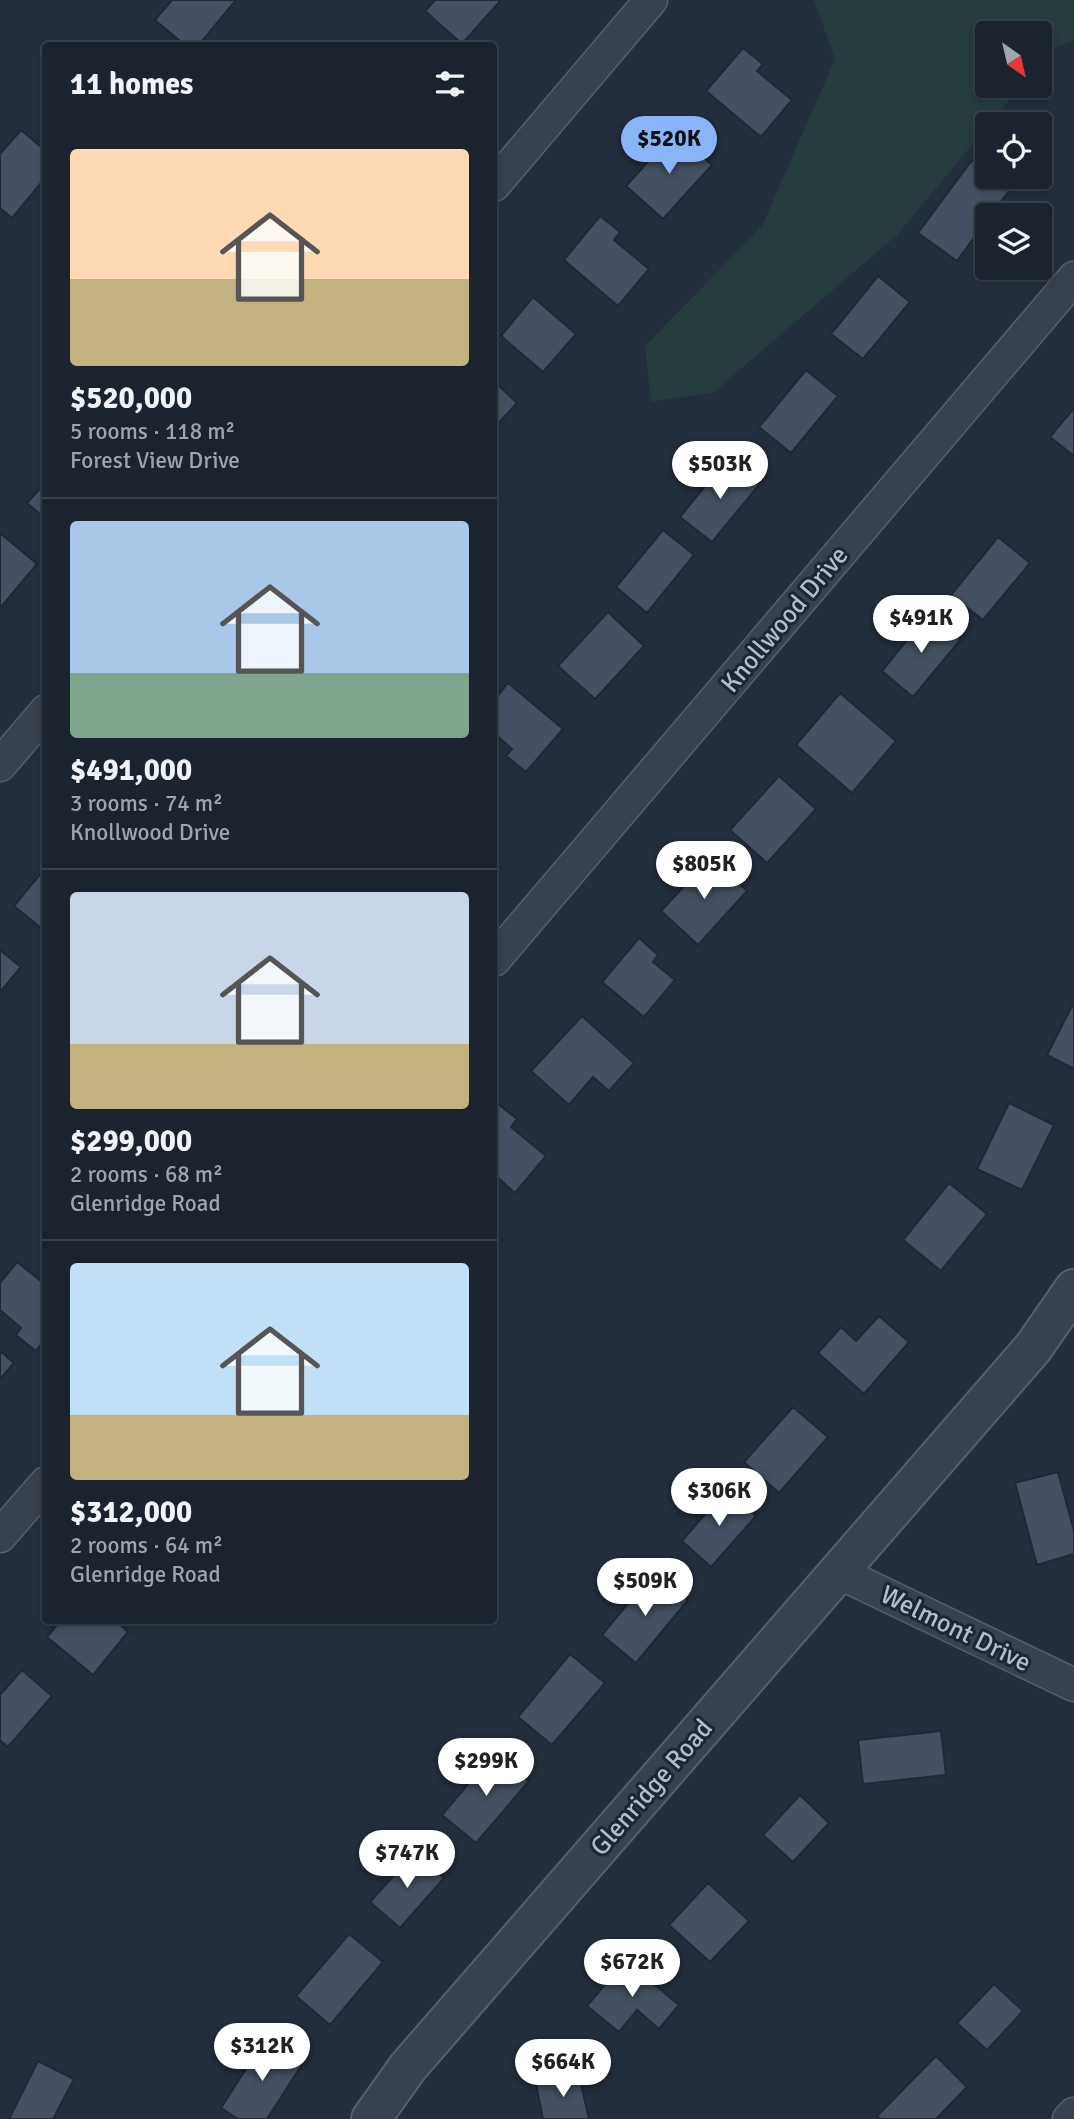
<!DOCTYPE html>
<html lang="en">
<head>
<meta charset="utf-8">
<style>
  :root { --surface:#1b232e; --page:#242b36; --text:#f1f3f6; --muted:#a0a4aa; --line:#39404a; --accent:#8ab4f8 }
  body { margin:0; font-family:Signika,sans-serif; background:var(--page); color:var(--text); height:100vh; display:flex; flex-direction:column; font-size:26px; white-space:nowrap }
  * { box-sizing:border-box; margin:0 }
  p { font-size:23px; color:var(--muted) }
  .icon { flex:none; width:38px; height:38px; fill:none; stroke:currentColor; stroke-width:2; stroke-linecap:round; stroke-linejoin:round }
  .map { position:relative; flex:1; overflow:hidden }
  .panel { position:absolute; left:42px; top:42px; width:455px; height:1582px; display:flex; flex-direction:column; background:var(--surface); border-radius:7px; box-shadow:0 4px 10px #0003,0 0 0 2px var(--line) }
  .panel>* { flex:none }
  .needle { width:46px; rotate:146deg }
  .buttons { position:absolute; left:975px; top:21px; display:grid; gap:14px }
  .buttons a { display:grid; place-items:center; width:77px; height:77px; border-radius:7px; background:var(--surface); box-shadow:0 4px 10px #0003,0 0 0 2px var(--line); font-size:35px }
  .price { position:absolute; translate:-50% -60px; padding:0 16px; border-radius:24px; background:#fff; color:#222; font-size:23px; line-height:46px; filter:drop-shadow(0 2px 4px #0008) }
  .price::after { content:''; position:absolute; left:50%; top:42px; width:21px; height:16px; margin-left:-10px; background:inherit; clip-path:polygon(0 0,100% 0,50% 100%) }
  .price.on { background:var(--accent); color:#111 }
  ul { padding:0; list-style:none }
  li { display:grid; align-content:center; gap:14px; height:371px; padding:0 28px }
  li+li { border-top:2px solid var(--line) }
  li span { display:grid; place-items:center; height:217px; border-radius:7px; color:#555 }
  li>.icon { margin-inline-start:auto }
  span .icon { width:126px; height:126px; fill:#fffc; stroke-width:1 }
  li b { font-size:30px }
  h2 { display:flex; justify-content:space-between; align-items:center; height:84px; padding:0 28px; font-size:30px }
  .map>svg:first-child { display:block }
</style>
</head>
<body>
<div class="map">
<svg width="1074" height="2119" viewBox="0 0 1074 2119">
  <rect width="100%" height="100%" fill="#242f3e"/>
  <path fill="#263c3f" d="M814,0H1074V41L1051,49L1040,63V33H987V86H1021L989,124H987V127L897,235L714,392L651,402L645,346L762,226L835,59Z"/>
  <path fill="#455162" stroke="#1f2835" stroke-width="2" d="M172,0H236L198,46H186L155,20Z
    M435,0H501L462,44L425,11Z
    M743,48L763,64L757,71L792,100L761,137L706,91Z
    M21,130L46,151V177L12,218L0,208V154Z
    M675,132L712,165L663,219L626,186Z
    M972,160L987,171V177H995L1011,188L991,215H987V220L957,261L918,233Z
    M600,216L620,232L614,240L649,269L618,306L564,260Z
    M878,276L910,302L863,359L831,334Z
    M533,297L576,334L543,372L501,336Z
    M806,370L838,396L791,453L759,427Z
    M494,381L517,403L494,428Z
    M1074,408V456L1050,437Z
    M727,459L759,485L712,542L680,517Z
    M46,482V519L27,503Z
    M663,530L694,555L647,613L616,587Z
    M0,533L37,564L0,608Z
    M998,537L1030,563L983,620L951,595Z
    M608,612L644,646L595,699L558,666Z
    M928,614L961,639L913,697L882,671Z
    M508,683L563,729L526,772L506,756L512,749L494,733V701Z
    M840,693L896,741L852,793L796,745Z
    M779,776L816,809L767,863L730,830Z
    M711,857L747,891L698,945L661,911Z
    M46,867V932L14,906Z
    M639,938L658,955L653,962L675,980L644,1017L602,982Z
    M0,950L21,967L0,992Z
    M1074,1002V1069L1047,1055Z
    M582,1016L634,1063L609,1091L593,1077L569,1105L531,1071Z
    M497,1103L517,1119L511,1127L546,1156L515,1193L494,1174V1107Z
    M1009,1103L1054,1125L1022,1190L977,1169Z
    M949,1183L987,1214L941,1271L903,1240Z
    M17,1262L46,1285V1339L36,1351L16,1335L21,1328L0,1310V1283Z
    M879,1316L909,1342L864,1394L818,1353L841,1327L856,1341Z
    M0,1351L14,1363L0,1379Z
    M793,1407L828,1437L779,1493L744,1462Z
    M1058,1472L1074,1531V1554L1037,1565L1015,1483Z
    M726,1490L756,1516L711,1567L682,1541Z
    M654,1572L688,1600L636,1663L602,1635Z
    M61,1620H115L128,1632L93,1675L47,1637Z
    M570,1654L605,1683L552,1745L518,1717Z
    M22,1670L52,1696L8,1747L0,1740V1695Z
    M941,1731L946,1775L863,1784L858,1740Z
    M495,1752L529,1781L476,1843L442,1815Z
    M800,1795L829,1823L793,1862L763,1835Z
    M415,1852L444,1878L400,1928L370,1902Z
    M708,1883L749,1921L710,1962L669,1925Z
    M349,1934L383,1962L330,2025L296,1996Z
    M625,1960L679,2005L659,2029L637,2010L619,2032L587,2006Z
    M994,1984L1023,2011L987,2050L957,2023Z
    M265,2039L303,2063L267,2119H238L221,2108Z
    M936,2056L967,2087L936,2119H880L877,2116Z
    M38,2061L74,2079L53,2119H9Z
    M579,2075L589,2119H543L536,2084Z"/>
  <g fill="none" stroke-linecap="round" stroke-linejoin="round">
    <defs>
      <path id="minor" d="M494,185L651,0
        M0,765L46,711
        M494,960L1074,278
        M0,1536L46,1483
        M838,1572L1074,1685
        M1069,2119L1074,2114"/>
      <path id="tertiary" d="M371,2119L408,2067L1033,1348L1074,1289"/>
    </defs>
    <use href="#minor" stroke="#565f6c" stroke-width="35"/>
    <use href="#tertiary" stroke="#565f6c" stroke-width="42"/>
    <use href="#minor" stroke="#38414e" stroke-width="32"/>
    <use href="#tertiary" stroke="#38414e" stroke-width="38"/>
  </g>
  <g text-anchor="middle" stroke-width="6" stroke-linejoin="round" paint-order="stroke">
    <g font-size="26" fill="#b4bcc9" stroke="#1d2633">
      <text transform="translate(784 619) rotate(-50)" y="9">Knollwood Drive</text>
      <text transform="translate(956 1628) rotate(26)" y="9">Welmont Drive</text>
      <text transform="translate(651 1787) rotate(-49)" y="9">Glenridge Road</text>
    </g>
  </g>
</svg>
<div class="buttons">
<a><svg class="needle" viewBox="-14 -14 28 28"><path d="M0-13l5 13h-10z" fill="#e53935"/><path d="M0 13l5-13h-10z" fill="#a0a4aa"/></svg></a>
<a><svg class="icon" aria-label="locate" viewBox="0 0 24 24"><circle cx="12" cy="12" r="6"/><path d="M12 2v4M12 18v4M2 12h4M18 12h4"/></svg></a>
<a><svg class="icon" aria-label="layers" viewBox="0 0 24 24"><path d="M12 4l9 5-9 5-9-5zM3 14l9 5 9-5"/></svg></a>
</div>
<b class="price on" style="left:669px;top:176px">$520K</b>
<b class="price" style="left:720px;top:501px">$503K</b>
<b class="price" style="left:921px;top:655px">$491K</b>
<b class="price" style="left:704px;top:901px">$805K</b>
<b class="price" style="left:719px;top:1528px">$306K</b>
<b class="price" style="left:645px;top:1618px">$509K</b>
<b class="price" style="left:486px;top:1798px">$299K</b>
<b class="price" style="left:407px;top:1890px">$747K</b>
<b class="price" style="left:632px;top:1999px">$672K</b>
<b class="price" style="left:262px;top:2083px">$312K</b>
<b class="price" style="left:563px;top:2099px">$664K</b>
<section class="panel">
<h2>11 homes<svg class="icon" aria-label="filters" viewBox="0 0 24 24"><path d="M4 7h16M4 17h16"/><circle cx="9" cy="7" r="2"/><circle cx="15" cy="17" r="2"/></svg></h2>
<ul>
<li><span style="background:linear-gradient(#ffd9b3 60%,#c2b280 0)"><svg class="icon" aria-label="home" viewBox="0 0 24 24"><path d="M3 11l9-7 9 7M6 9v11h12V9"/></svg></span><div><b>$520,000</b><p>5 rooms · 118 m²</p><p>Forest View Drive</p></div></li>
<li><span style="background:linear-gradient(#a9c7e8 70%,#7fa58c 0)"><svg class="icon" aria-label="home" viewBox="0 0 24 24"><path d="M3 11l9-7 9 7M6 9v11h12V9"/></svg></span><div><b>$491,000</b><p>3 rooms · 74 m²</p><p>Knollwood Drive</p></div></li>
<li><span style="background:linear-gradient(#c9d6e8 70%,#c2b280 0)"><svg class="icon" aria-label="home" viewBox="0 0 24 24"><path d="M3 11l9-7 9 7M6 9v11h12V9"/></svg></span><div><b>$299,000</b><p>2 rooms · 68 m²</p><p>Glenridge Road</p></div></li>
<li><span style="background:linear-gradient(#bfe0f5 70%,#c2b280 0)"><svg class="icon" aria-label="home" viewBox="0 0 24 24"><path d="M3 11l9-7 9 7M6 9v11h12V9"/></svg></span><div><b>$312,000</b><p>2 rooms · 64 m²</p><p>Glenridge Road</p></div></li>
</ul>
</section>
</div>
</body>
</html>
